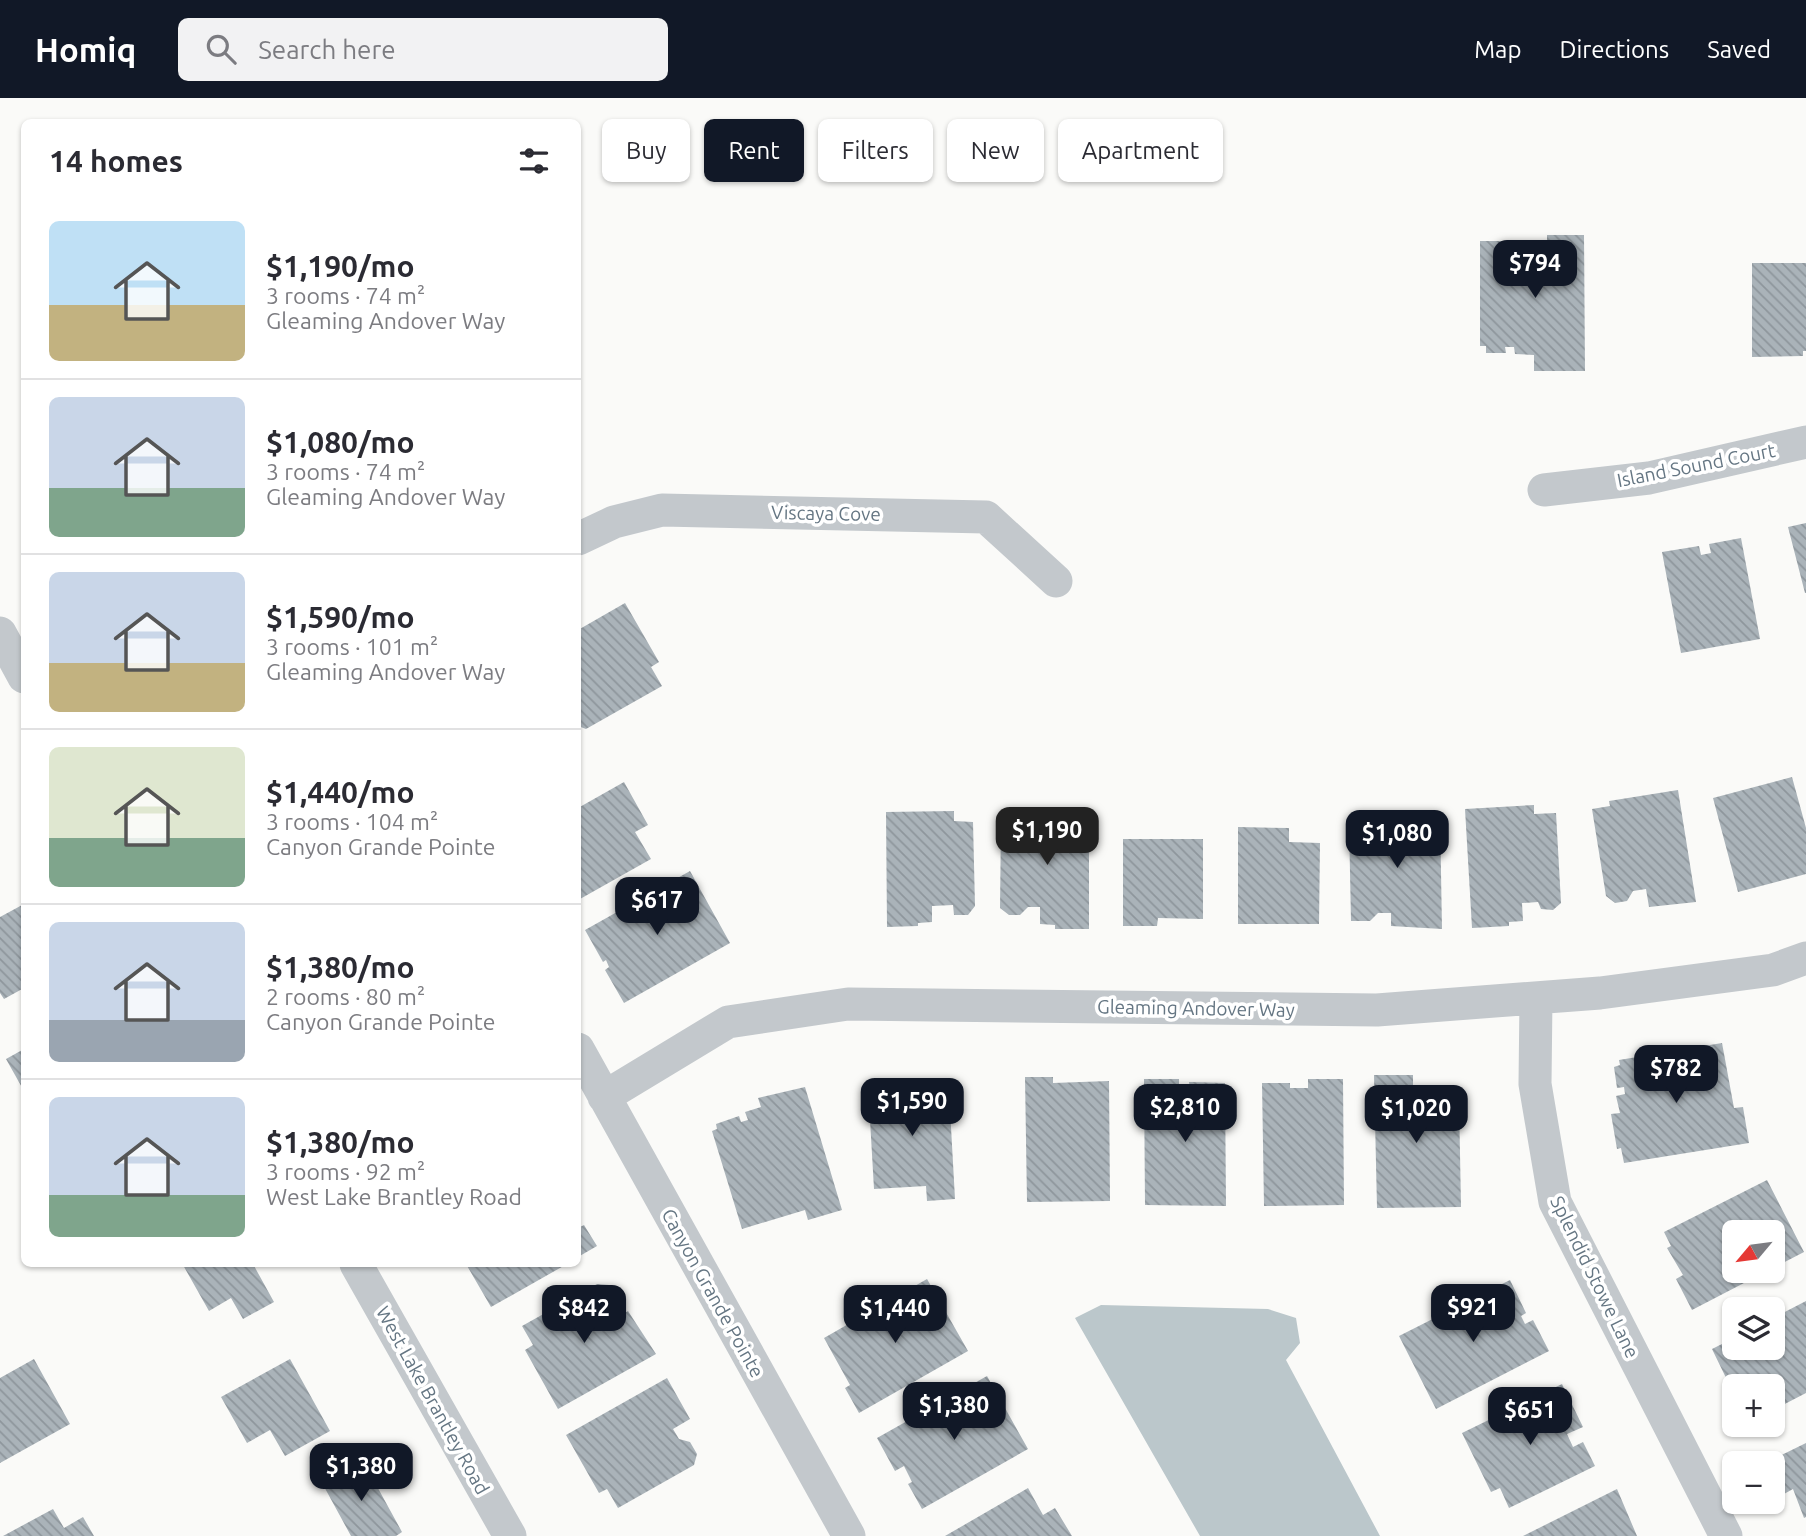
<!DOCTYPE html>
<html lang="en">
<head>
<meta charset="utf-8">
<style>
  :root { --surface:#fff; --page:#f2f2f3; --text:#2b2b33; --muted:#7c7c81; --line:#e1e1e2; --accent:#111827 }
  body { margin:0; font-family:Ubuntu,sans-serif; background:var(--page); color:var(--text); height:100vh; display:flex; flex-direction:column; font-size:26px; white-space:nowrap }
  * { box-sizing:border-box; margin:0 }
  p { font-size:23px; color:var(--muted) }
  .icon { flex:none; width:38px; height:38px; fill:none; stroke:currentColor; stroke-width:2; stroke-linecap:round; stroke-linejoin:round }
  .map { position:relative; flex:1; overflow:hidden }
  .drawer { position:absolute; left:21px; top:21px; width:560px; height:1148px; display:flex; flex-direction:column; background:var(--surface); border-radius:10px; box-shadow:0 2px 5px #0004 }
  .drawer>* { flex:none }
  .banner { position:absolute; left:602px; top:21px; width:665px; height:63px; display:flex; gap:14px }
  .needle { width:46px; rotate:241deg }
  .buttons { position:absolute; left:1722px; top:1122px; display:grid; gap:14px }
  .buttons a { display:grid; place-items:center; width:63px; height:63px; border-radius:10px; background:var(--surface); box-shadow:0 2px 5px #0004; font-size:35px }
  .price { position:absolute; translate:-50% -60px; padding:0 16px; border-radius:14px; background:var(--accent); color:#fff; font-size:23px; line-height:46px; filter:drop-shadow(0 2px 4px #0008) }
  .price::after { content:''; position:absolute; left:50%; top:42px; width:21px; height:16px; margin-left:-10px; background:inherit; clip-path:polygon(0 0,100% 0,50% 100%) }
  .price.active { background:#222; color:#fff }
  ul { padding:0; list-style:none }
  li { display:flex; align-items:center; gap:21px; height:175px; padding:0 28px }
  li+li { border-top:2px solid var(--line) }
  li span { display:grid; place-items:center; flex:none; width:196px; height:140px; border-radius:10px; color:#555 }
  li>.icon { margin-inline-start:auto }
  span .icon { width:84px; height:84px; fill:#fffc; stroke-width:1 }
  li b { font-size:30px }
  h2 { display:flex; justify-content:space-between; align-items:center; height:84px; padding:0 28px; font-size:30px }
  .chip { padding:0 24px; border-radius:10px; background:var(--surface); box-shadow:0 2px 5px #0004; font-size:24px; line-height:63px }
  .chip.active { background:var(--accent); color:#fff }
  header { display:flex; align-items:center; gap:42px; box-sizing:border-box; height:98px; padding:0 35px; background:var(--accent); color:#fff }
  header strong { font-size:33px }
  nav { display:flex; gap:38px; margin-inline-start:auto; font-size:24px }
  .search { width:490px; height:63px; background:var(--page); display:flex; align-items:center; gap:18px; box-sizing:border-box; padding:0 24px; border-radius:10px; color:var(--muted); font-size:26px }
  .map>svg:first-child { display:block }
</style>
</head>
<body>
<header>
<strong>Homiq</strong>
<div class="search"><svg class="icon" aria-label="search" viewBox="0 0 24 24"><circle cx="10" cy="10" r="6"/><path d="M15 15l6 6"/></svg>Search here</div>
<nav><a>Map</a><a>Directions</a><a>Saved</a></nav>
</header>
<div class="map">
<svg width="1806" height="1438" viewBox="0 0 1806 1438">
  <defs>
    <pattern id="building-back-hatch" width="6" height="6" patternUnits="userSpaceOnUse" patternTransform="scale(1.75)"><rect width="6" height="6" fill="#aab3b9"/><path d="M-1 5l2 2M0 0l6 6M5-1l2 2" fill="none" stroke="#8e969c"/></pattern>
  </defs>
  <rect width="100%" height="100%" fill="#fafaf8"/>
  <path fill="#bbc7cb" d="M1101,1207L1268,1211L1296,1220L1300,1245L1286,1262L1380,1438H1200L1075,1220Z"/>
  <path fill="url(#building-back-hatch)" d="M1547,137H1584L1585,273H1534V257L1515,256L1514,249H1505L1506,255H1486V248H1480V143H1547Z
    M1752,165H1806V253H1803V258L1752,259Z
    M1806,425V495H1805L1788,429Z
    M1741,440L1760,541L1681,555L1662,454L1699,448L1701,457L1711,455L1709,446Z
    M625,505L659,564L651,569L662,588L586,631L578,628V532Z
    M1792,679L1806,730V776L1738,794L1713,700Z
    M624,684L648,727L635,734L651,761L580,801L578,796V710Z
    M1678,692L1696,804L1649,809L1646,791L1633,793L1627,803L1615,805L1606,798L1592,711L1610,708L1609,703Z
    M1534,707V716L1556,715L1561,805L1553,812L1541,811L1538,804L1522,805L1523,823L1509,824V828L1472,830L1465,711Z
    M954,713V723L973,724L975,808L968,817H954L953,807L932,808V824L918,825V828L887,829L886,714Z
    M1023,713H1089V831H1055V827L1040,826V809H1028L1020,817H1009L1000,810L1001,723L1022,722Z
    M1440,717L1442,831L1391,828V815H1378L1370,823H1351L1349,726H1371V718Z
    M1238,729L1289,730V744L1320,745L1319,826H1238Z
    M1123,741H1203V821L1158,820L1157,828H1123Z
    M690,773L730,845L624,905L605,872L609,869L606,862L603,864L585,832Z
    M24,806V890L4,901L0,895V819Z
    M1722,945L1734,1010L1743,1009L1749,1045L1624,1065L1621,1050L1617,1051L1611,1016L1620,1015L1616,998L1625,996L1624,989L1617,990L1614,969L1620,967L1619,962Z
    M24,951V993L6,961Z
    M1374,977H1413V989H1431V995L1449,994V1002H1459L1461,1109L1377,1110Z
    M1025,979H1053V985L1109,983L1110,1103L1027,1104Z
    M1144,981H1179V991H1190L1189,984L1225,985L1226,1108L1145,1107Z
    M1308,981H1343L1344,1107L1264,1108L1262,985H1290V990H1308Z
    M934,983V994L949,993L955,1101L927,1103L926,1088L874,1091L868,987Z
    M805,989L842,1112L808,1122L805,1112L742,1131L712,1033L717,1031L716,1026L739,1018L741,1024L748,1022L745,1014L761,1009L758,1000Z
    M1767,1082L1804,1154L1773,1170V1134H1734V1172H1769L1692,1212L1676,1181L1683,1177L1667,1150L1671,1148L1664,1134Z
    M578,1124L580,1129L584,1127L597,1148L578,1159Z
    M186,1166H253L274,1204L243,1221L231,1200L209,1213L183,1167Z
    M466,1166H567L491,1209Z
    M927,1181L968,1253L859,1315L845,1290L850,1287L824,1240Z
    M1510,1182L1526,1215L1521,1218L1525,1226L1533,1222L1549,1253L1436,1311L1399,1238Z
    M597,1186L609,1187L616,1198L613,1209L618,1219L628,1213L656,1256L558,1311L525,1252L533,1247L522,1228Z
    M1806,1203V1295L1773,1312V1288H1740L1735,1280L1728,1284L1712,1251L1734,1240V1250H1773V1220Z
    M34,1261L70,1326L0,1365V1280Z
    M290,1261L330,1333L285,1358L270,1332L247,1345L221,1299Z
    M987,1278L1028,1351L922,1411L908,1386L912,1384L904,1368L895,1373L877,1340Z
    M667,1280L690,1321L673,1331L679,1341L690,1344L697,1356L694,1367L618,1410L607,1391L599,1395L566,1337Z
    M1562,1286L1583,1329L1567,1336L1573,1349L1583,1344L1595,1368L1509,1410L1500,1390L1491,1394L1462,1335Z
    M1806,1345V1419L1804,1420L1793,1391L1784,1396L1773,1375V1365H1765Z
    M362,1361L402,1434L396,1438H351L321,1383Z
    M1028,1390L1043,1417L1055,1410L1072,1438H945Z
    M1617,1391L1637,1438H1523Z
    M53,1411L64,1430L83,1419L94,1438H3Z"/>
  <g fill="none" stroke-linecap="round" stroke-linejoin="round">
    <path stroke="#c3c8cc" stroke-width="33" d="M1544,392L1649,380L1806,344
      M578,441L614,424L662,412L986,419L1056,483
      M0,535L24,579
      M1536,900L1535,986L1555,1104L1726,1438
      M578,951L849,1438
      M604,999L728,924L848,906L1377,912L1600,895L1773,872L1806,860
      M356,1166L510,1438"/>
  </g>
  <g text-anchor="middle" stroke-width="7" stroke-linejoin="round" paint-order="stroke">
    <g font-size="19" fill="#657683" stroke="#fff">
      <text transform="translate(1696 367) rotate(-11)" y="7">Island Sound Court</text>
      <text transform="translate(826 415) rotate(1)" y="7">Viscaya Cove</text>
      <text transform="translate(1196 910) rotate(1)" y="7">Gleaming Andover Way</text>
      <text transform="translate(1595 1179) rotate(64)" y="7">Splendid Stowe Lane</text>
      <text transform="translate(713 1195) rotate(61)" y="7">Canyon Grande Pointe</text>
      <text transform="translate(433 1302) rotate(61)" y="7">West Lake Brantley Road</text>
    </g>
  </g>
</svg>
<div class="buttons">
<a><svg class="needle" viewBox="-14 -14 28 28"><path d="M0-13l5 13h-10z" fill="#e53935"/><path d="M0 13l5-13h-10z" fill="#7c7c81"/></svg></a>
<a><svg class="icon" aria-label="layers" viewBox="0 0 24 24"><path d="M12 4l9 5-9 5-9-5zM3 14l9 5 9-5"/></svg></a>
<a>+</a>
<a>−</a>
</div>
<b class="price" style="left:1535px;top:202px">$794</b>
<b class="price active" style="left:1047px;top:769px">$1,190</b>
<b class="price" style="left:1397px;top:772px">$1,080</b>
<b class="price" style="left:657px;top:839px">$617</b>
<b class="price" style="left:1676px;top:1007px">$782</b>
<b class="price" style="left:912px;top:1040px">$1,590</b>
<b class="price" style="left:1185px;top:1046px">$2,810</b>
<b class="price" style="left:1416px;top:1047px">$1,020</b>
<b class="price" style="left:1473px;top:1246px">$921</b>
<b class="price" style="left:584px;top:1247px">$842</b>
<b class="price" style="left:895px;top:1247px">$1,440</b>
<b class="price" style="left:954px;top:1344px">$1,380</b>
<b class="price" style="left:1530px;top:1349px">$651</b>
<b class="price" style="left:361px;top:1405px">$1,380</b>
<div class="banner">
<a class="chip">Buy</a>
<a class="chip active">Rent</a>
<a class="chip">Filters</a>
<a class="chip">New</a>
<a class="chip">Apartment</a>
</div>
<section class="drawer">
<h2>14 homes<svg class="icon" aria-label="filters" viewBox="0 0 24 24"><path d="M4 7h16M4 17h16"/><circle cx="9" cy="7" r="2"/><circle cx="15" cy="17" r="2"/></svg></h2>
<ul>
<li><span style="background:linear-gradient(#bfe0f5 60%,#c2b280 0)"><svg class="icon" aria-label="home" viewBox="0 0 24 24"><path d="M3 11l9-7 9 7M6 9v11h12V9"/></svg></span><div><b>$1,190/mo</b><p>3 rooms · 74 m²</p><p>Gleaming Andover Way</p></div></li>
<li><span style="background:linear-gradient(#c9d6e8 65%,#7fa58c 0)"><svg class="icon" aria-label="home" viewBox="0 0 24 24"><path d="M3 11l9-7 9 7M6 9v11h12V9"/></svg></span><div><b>$1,080/mo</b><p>3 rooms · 74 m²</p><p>Gleaming Andover Way</p></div></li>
<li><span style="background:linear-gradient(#c9d6e8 65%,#c2b280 0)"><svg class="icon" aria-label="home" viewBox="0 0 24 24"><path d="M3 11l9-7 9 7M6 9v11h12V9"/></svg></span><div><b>$1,590/mo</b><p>3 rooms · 101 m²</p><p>Gleaming Andover Way</p></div></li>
<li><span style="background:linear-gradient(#dfe7d0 65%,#7fa58c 0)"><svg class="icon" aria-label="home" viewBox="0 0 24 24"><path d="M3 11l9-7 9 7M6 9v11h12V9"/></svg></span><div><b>$1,440/mo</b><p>3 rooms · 104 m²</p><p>Canyon Grande Pointe</p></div></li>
<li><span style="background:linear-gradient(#c9d6e8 70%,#9aa5b1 0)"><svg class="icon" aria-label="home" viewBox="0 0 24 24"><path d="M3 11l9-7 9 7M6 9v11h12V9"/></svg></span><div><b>$1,380/mo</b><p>2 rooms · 80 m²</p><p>Canyon Grande Pointe</p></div></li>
<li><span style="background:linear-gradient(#c9d6e8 70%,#7fa58c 0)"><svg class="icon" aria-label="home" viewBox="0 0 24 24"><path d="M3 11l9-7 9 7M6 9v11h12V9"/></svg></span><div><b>$1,380/mo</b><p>3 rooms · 92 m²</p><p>West Lake Brantley Road</p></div></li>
</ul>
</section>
</div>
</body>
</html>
